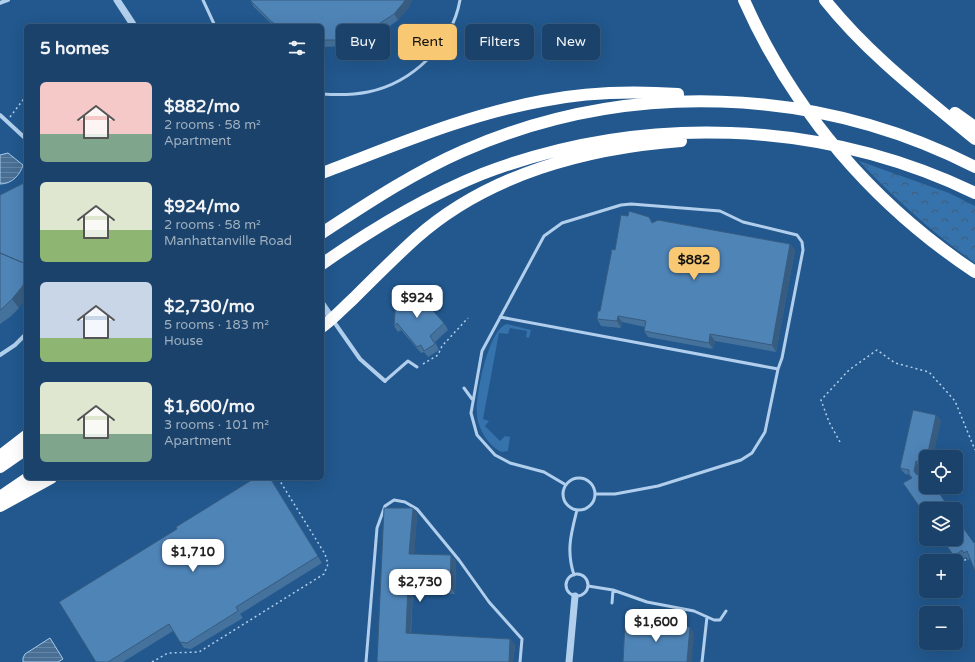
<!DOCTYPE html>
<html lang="en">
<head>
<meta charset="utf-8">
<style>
  :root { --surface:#1a426a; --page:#234970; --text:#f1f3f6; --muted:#9fb0c1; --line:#385b7e; --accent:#f8c873 }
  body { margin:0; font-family:"Varela Round",sans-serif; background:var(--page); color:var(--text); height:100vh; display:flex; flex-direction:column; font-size:15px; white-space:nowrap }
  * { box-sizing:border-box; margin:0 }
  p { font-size:13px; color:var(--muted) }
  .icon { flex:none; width:22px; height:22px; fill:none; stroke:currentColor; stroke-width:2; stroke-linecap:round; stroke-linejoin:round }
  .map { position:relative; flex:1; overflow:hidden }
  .sheet { position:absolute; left:24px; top:24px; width:300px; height:456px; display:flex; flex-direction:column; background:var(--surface); border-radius:6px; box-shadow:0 4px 16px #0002,0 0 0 1px var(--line) }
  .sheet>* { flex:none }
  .top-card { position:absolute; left:336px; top:24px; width:380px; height:36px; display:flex; gap:8px }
  .controls { position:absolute; left:919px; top:450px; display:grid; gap:8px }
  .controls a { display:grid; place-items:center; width:44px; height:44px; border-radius:6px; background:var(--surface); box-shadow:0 4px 16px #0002,0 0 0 1px var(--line); font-size:20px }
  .price { position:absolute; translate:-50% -34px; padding:0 9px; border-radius:8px; background:#fff; color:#222; font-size:13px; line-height:26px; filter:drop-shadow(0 1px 2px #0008) }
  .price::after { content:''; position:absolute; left:50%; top:24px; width:12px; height:9px; margin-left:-6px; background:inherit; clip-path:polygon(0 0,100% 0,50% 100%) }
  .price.on { background:var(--accent); color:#111 }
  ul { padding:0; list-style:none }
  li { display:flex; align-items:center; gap:12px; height:100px; padding:0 16px }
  li span { display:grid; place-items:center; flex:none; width:112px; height:80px; border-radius:6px; color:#555 }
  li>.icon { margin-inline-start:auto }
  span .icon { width:48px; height:48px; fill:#fffc; stroke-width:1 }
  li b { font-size:17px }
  h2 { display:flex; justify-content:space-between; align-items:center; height:48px; padding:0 16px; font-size:17px }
  .tag { padding:0 14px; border-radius:6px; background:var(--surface); box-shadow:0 4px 16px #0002,0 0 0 1px var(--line); font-size:14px; line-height:36px }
  .tag.on { background:var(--accent); color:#111 }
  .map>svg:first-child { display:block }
</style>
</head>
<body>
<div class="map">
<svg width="975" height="662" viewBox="0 0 975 662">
  <defs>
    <pattern id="forest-crowns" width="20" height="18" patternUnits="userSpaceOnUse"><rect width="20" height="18" fill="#3672ab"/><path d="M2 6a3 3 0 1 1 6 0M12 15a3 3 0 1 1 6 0" fill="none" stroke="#425d77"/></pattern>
    <pattern id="water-rules" width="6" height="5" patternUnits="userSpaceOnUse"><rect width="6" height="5" fill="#496f95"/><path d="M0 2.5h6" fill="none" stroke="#6485a5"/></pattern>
  </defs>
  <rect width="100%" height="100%" fill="#22588e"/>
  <path fill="#3672ab" d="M507,324L531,330L529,338L526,337L527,331L510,328L508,334L499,333L483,419L489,421L485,426L500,441L505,436L510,437L508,451L502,452C489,447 478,429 477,415C475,398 488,329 507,324Z"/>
  <path fill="url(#forest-crowns)" d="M859,161L949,193L975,206V263C933,233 895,199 859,161Z"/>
  <path fill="url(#water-rules)" stroke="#a5cbed" d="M8,153L23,165C20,175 12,184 0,184V155Z
    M50,638L63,659L58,662H23V658L25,654Z"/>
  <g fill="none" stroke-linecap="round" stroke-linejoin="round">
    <path stroke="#b1cfec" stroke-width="1.5" stroke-dasharray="2 3" stroke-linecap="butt" d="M10,117L26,96
      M423,364L438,355L442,346L468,318
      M840,442L829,422L821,400L849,370L877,350L895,363L929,372L955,401L975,450
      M956,566L968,558
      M922,591L926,588
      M152,662L168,653L199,652L324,574L328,564L325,554L278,478"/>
    <path stroke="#b1cfec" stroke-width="3" d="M203,0L215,26
      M367,44L371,59
      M322,94C337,95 353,95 368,92C412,83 452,45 460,0
      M500,317L778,369
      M385,381L408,361L417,367
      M464,388L472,399
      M563 494a16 16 0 1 1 32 0a16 16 0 1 1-32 0Z
      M566,485L544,472L510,463L495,455L477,435L471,413L482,351L544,236L562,223L621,205L631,204L720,211L743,222L797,235L802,242L803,250L782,358L778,369L765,432L752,453L741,460L658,486L615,494H595
      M566 585a11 11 0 1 1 22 0a11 11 0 1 1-22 0Z
      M574,575C566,550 571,534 577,510
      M588,586L613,590L647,602L694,611L714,620H720L726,611
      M612,603L613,590
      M366,662L377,528L385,506L394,500L405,502L417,509L459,560L489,602L522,639L520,662
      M702,662L707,617"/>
    <path stroke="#b1cfec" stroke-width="4" d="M0,3L8,0
      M0,115L26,139
      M332,319L360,359L385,381
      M0,355L15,345L26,334"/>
    <path stroke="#b1cfec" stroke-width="7" d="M117,0L134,26
      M322,304L332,319
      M569,662L575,596"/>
    <path stroke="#fff" stroke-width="12" d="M744,0C793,111 874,205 975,272
      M825,0C868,54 922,95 975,139
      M955,113L975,127
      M322,173C394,146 465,115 542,101C586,92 633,91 678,94
      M322,233C368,203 413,173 463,151C627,79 816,86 975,167
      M322,264C372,229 425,197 482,174C641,113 821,119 975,193
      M322,327C333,319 343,308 353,299C374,278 395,257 416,238C488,174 587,148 681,141
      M0,456L26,436
      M0,467L26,449
      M0,497L28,478
      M0,506L51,478"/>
  </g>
  <path fill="#44729d" d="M250,0H412L408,8L398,20L376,36L362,43L346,46L326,47L322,46V26H274L254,7Z
    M0,195L19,308L10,317L0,324Z
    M628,216L653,222L790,244L795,250L776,352L715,341L713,349L648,337L644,331L645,327L622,322L621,328L601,326L597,319L600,311L615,250Z
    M426,298L431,304V309L444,323L448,330L435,342L439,350L428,357L424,352L421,353L401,330L398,332L394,326L399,301Z
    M936,415L941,421L926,457V469L920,468L919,473L911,478L909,475L905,474L900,468Z
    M255,478H270L322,563L240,614L243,618L191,649L184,648L173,631L123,662H96L177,529Z
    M413,508L417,514L414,554L451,555L456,562L455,594L413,591L411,634L510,639L515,645L513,662H377Z
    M942,539L974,543L970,559L968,560L966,557L959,563Z"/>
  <path fill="#375c80" d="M405,0H412L408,8L398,20L394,14Z
    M790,244L795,250L776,352L772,345Z
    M26,279V299L19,308L12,299Z
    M426,298L431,304V310L427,304Z
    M618,316L622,322L621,328L617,321Z
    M710,334L715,341L713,349L709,343Z
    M936,415L941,421L933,457H927Z
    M916,461L920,468L918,477L914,471Z
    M413,508L417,514L414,560L409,554Z
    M451,555L456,562L455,594L450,587Z
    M408,585L413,591L410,640L406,633Z
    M690,627L694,633L692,662H687Z
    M510,639L515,645L513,662H509Z"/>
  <path fill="#4f84b7" stroke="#375c80" d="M250,0H405L404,2L394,14L371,29L357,36L342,40H322V26H278L271,21Z
    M26,182V264L0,253V195Z
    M629,211L649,217L652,223L658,220L790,244L772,345L710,334L709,343L644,331L646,321L618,316L617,321L597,319L598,311H600L612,249L615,250L621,215L628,216Z
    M0,253L26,264V279L22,287L12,299L4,307L0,310Z
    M412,288L422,299L426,298L427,304L444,323L430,336L435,344L424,351L421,345L417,347L397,323L394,326L396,298L399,301Z
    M913,410L936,415L927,457H926L925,463L916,461L914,471L917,475L923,470L926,474V487H935L950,509H926V516L903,483L912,478L909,474V470L900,468Z
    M255,478H270L318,556L236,607L238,611L187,643L180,642L169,624L108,662H96L59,602L177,529L176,527Z
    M384,508H413L409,554L451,555L450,587L408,585L406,633L510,639L509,662H377Z
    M956,518L974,543L975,542V571L967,551L964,553L962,550L954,556L942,539H956Z
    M625,622L690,627L687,662H623Z"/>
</svg>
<div class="controls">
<a><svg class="icon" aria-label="locate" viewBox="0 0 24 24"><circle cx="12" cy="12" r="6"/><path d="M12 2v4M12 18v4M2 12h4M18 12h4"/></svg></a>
<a><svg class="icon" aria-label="layers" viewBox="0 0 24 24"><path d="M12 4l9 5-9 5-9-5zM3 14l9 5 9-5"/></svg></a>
<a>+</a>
<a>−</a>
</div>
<b class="price on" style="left:694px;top:281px">$882</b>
<b class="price" style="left:417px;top:319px">$924</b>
<b class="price" style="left:193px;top:573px">$1,710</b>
<b class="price" style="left:420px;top:603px">$2,730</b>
<b class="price" style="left:656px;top:643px">$1,600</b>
<div class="top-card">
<a class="tag">Buy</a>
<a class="tag on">Rent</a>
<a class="tag">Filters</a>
<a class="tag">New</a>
</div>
<section class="sheet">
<h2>5 homes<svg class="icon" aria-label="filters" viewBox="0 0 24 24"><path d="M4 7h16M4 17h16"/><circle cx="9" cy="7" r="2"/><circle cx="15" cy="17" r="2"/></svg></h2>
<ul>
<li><span style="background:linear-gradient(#f6c9c9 65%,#7fa58c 0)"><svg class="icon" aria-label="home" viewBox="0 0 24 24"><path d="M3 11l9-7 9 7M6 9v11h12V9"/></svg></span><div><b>$882/mo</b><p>2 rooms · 58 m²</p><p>Apartment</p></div></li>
<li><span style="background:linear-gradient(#dfe7d0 60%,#8fb573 0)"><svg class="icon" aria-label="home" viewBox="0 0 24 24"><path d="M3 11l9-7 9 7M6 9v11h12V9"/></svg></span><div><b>$924/mo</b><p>2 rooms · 58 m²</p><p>Manhattanville Road</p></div></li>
<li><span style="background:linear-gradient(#c9d6e8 70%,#8fb573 0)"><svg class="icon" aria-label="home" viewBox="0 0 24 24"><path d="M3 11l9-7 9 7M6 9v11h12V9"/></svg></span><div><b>$2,730/mo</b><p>5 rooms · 183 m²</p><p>House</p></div></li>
<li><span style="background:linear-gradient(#dfe7d0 65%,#7fa58c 0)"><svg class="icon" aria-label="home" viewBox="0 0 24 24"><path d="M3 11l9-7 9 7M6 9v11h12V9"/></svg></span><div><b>$1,600/mo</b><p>3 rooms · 101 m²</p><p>Apartment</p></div></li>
</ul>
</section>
</div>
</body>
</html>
